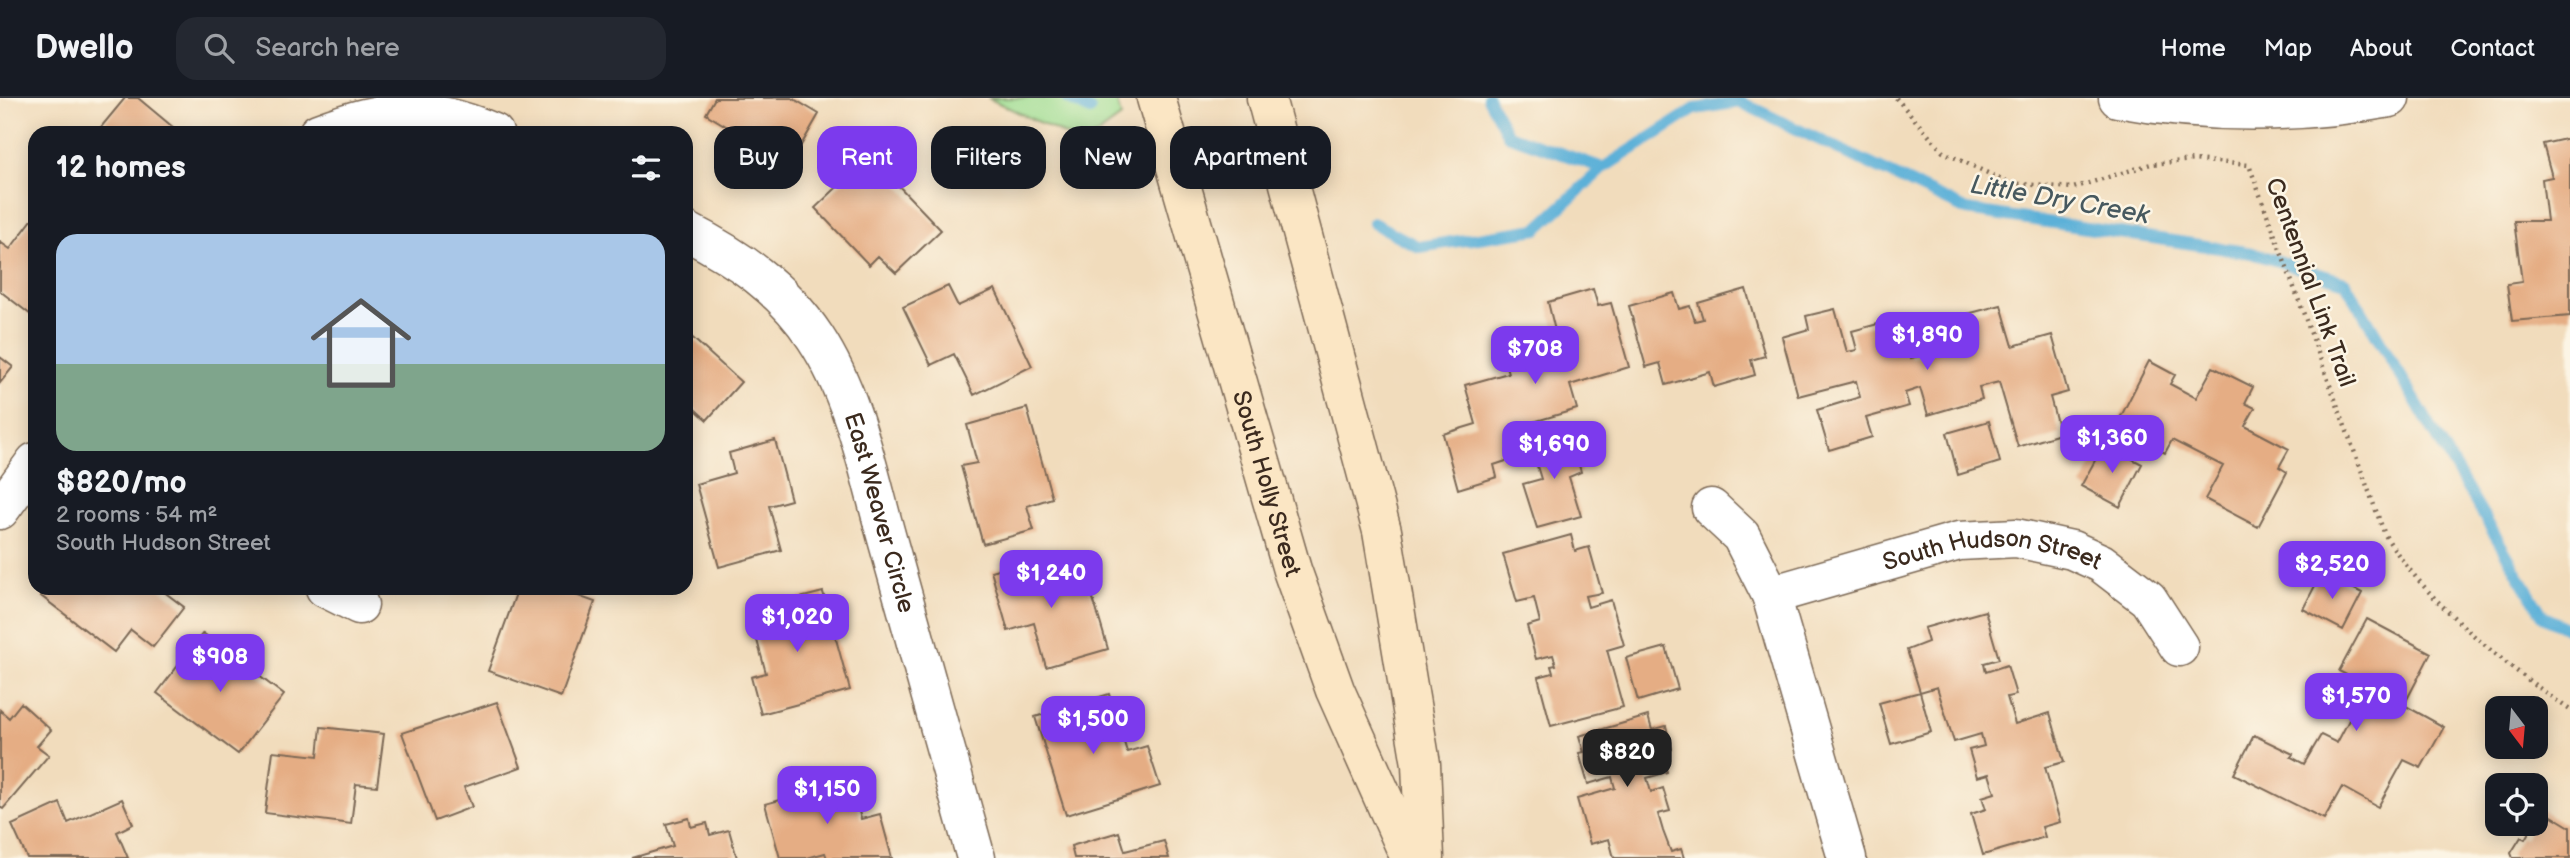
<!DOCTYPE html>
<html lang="en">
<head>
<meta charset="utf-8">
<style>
  :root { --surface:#171b24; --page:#242831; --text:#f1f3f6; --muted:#9ea1a6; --line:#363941; --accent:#7c3aed }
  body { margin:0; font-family:"Balsamiq Sans",sans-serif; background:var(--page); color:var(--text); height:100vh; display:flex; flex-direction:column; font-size:26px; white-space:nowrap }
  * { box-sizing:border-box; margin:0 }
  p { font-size:23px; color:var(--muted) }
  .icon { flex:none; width:38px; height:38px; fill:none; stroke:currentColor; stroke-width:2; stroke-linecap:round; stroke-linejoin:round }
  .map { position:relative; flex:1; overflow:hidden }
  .drawer { position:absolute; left:28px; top:28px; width:665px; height:469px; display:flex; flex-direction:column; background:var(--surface); border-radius:21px; box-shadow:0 4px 18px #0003 }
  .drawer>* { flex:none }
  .guide { position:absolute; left:714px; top:28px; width:665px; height:63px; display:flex; gap:14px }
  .needle { width:46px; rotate:164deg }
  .fabs { position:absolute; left:2485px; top:598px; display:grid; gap:14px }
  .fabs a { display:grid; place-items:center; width:63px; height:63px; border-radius:14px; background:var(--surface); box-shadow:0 4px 18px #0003; font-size:35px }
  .price { position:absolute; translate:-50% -60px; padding:0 16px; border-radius:14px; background:var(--accent); color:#fff; font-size:23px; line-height:46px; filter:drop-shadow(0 2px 4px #0008) }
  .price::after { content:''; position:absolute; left:50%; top:42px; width:21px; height:16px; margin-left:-10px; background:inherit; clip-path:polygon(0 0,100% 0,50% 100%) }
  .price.active { background:#222; color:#fff }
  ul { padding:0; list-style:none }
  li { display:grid; align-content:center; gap:14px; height:371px; padding:0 28px }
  li span { display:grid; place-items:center; height:217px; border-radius:21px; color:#555 }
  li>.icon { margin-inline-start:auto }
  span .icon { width:126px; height:126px; fill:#fffc; stroke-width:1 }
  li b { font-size:30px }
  h2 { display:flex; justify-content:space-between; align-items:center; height:84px; padding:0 28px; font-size:30px }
  .pill { padding:0 24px; border-radius:21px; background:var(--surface); box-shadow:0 4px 18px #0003; font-size:24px; line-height:63px }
  .pill.active { background:var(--accent); color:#fff }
  header { display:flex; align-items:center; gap:42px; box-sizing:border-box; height:98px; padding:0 35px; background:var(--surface); border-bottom:2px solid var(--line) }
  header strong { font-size:33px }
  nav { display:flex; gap:38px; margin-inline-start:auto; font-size:24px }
  .search { width:490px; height:63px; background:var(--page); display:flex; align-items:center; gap:18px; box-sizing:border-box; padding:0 24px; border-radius:21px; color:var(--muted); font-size:26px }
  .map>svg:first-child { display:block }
</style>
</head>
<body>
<header>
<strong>Dwello</strong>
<div class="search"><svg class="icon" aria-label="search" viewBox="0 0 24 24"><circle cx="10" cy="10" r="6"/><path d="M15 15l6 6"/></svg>Search here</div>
<nav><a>Home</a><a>Map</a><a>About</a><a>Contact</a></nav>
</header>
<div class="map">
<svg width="2570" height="760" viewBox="0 0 2570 760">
  <rect width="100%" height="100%" fill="#fcf5e5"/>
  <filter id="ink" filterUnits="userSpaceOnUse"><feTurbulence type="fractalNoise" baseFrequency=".0143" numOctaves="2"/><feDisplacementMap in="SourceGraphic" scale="14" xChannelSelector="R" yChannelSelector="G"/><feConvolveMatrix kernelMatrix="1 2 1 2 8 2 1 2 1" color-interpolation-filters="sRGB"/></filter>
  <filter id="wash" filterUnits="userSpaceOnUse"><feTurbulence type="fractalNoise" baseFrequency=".00686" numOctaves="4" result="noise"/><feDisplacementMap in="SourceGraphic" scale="28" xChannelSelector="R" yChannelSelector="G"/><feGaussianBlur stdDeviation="1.57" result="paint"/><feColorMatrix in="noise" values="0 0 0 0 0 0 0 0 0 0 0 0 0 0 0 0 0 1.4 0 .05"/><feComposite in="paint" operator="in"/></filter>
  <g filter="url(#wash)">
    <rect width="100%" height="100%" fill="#f1dcbc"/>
    <path fill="#9fdd92" stroke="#6d8458" stroke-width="2" d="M988,0H1116L1121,19L1084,46Z"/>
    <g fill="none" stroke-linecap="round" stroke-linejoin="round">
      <path stroke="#5cb0d8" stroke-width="12" d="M1067,0L1090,12
        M1488,0L1508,37L1603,70
        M1373,125L1419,149L1537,131L1603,70L1695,11L1740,4L1967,112L2252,155L2345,184L2543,518L2570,532"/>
    </g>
    <g id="blocks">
      <path fill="#e5ad84" d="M125,0H138L180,35H96Z
        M715,0H792L819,16L784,77L765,66L771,55L706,16Z
        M2570,40V218L2512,223L2507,186L2522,184L2514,123H2547L2542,81L2552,79L2543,46Z
        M870,58L941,132L896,175L878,158L869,167L815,110Z
        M35,118V220L0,193V144L10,151Z
        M948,188L958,208L995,191L1032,268L974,297L954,256L931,267L903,209Z
        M1593,191L1598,208L1611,205L1629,269L1570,287L1577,311L1523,327L1529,347L1507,353L1509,362L1494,367L1497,379L1458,391L1443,336L1476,326L1465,287L1508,275L1502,255L1531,247L1534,256L1559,249L1548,204Z
        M1746,191L1765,258L1751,262L1755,277L1714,289L1710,274L1666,287L1660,265L1646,269L1629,208L1674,195L1679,211L1690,208L1695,223L1703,221L1698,205Z
        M2001,207L2013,248L2052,237L2068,294L2050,299L2060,336L2018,349L1999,284L1979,289L1982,301L1928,317L1920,290L1905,295L1909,308L1866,320L1872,339L1829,352L1817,312L1860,299L1856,283L1798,298L1782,239L1809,231L1806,218L1835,211L1847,254L1857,252L1852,233L1900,220L1911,260L1930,255L1922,228Z
        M686,234L741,284L707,322L686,303Z
        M0,259L13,269L0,285Z
        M2149,263L2175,277L2170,286L2196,300L2213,269L2253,289L2245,305L2255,310L2245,328L2289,351L2279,369L2287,374L2258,429L2205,401L2223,368L2172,342L2165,355L2115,330Z
        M1027,310L1052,400L1027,408L1034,432L983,446L961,368L977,365L967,327Z
        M1989,323L2000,364L1958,377L1947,335Z
        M1569,333L1581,374L1569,379L1581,418L1537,430L1523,386L1541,381L1530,345Z
        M775,342L791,402L769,408L781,452L719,469L696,386L734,375L729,355Z
        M2104,346L2142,366L2120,409L2081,388Z
        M1571,437L1575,453L1589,449L1602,495L1585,498L1588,509L1611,502L1624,547L1607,552L1623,609L1551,628L1538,579L1553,575L1551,568L1556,567L1553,557L1536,561L1527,528L1540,524L1534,500L1517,504L1503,456Z
        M1040,459L1047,480L1084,470L1108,551L1046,569L1034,525L1008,533L991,473Z
        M2322,474L2362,495L2343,532L2303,511Z
        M47,490H159L184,509L153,549L131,532L114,554L41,498Z
        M518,490H556L595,504L561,599L488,573Z
        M823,494L850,592L761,616L751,579L766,575L749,513Z
        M1985,513L1999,561L1984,565L1986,574L2007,567L2016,597L2007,599L2015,626L2050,615L2064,664L2045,669L2060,724L2042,729L2045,739L1983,757L1971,716L1986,711L1982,699L1995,695L1989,676L1977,679L1969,652L1984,648L1981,636L1954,644L1937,589L1920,594L1907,552L1928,544L1924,530Z
        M2367,521L2431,555L2404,607L2444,629L2421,670L2404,662L2378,709L2342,689L2324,721L2234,676L2254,637L2293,656L2291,659L2304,666L2321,637L2337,645L2360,601L2373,607L2380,595L2339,573Z
        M203,535L284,597L238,656L157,595Z
        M1666,549L1678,591L1638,603L1626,560Z
        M1920,594L1931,634L1891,646L1879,605Z
        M1109,596L1127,654L1147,648L1160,688L1066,717L1035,619Z
        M497,604L521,669L464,689L472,709L435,723L402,635Z
        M21,605L51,632L37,648L49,657L3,711L0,709V612L9,620Z
        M1648,618L1652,632L1666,628L1672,651L1662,654L1667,674L1647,680L1651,694L1663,690L1670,713L1658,716L1663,733L1671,754L1681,751L1684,760H1614L1609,741L1590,746L1577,701L1615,690L1612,679L1588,686L1579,655L1584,654L1579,638Z
        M321,629L384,636L377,688L356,686L351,726L265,715L273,653L318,658Z
        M851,683L861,721L880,716L892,760H827L825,755L807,760H780L765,706Z
        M122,701L133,726L117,734L128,760H27L12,727L60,705L68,725Z
        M2542,712L2570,729V760H2513L2511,755L2521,739L2525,741Z
        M689,720L691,729L707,725L710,737L729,732L737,760H632L673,748L666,726Z
        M1119,734L1125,753L1164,743L1169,760H1074L1071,748Z"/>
    </g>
  </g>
  <g filter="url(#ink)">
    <use href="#blocks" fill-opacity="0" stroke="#7b6855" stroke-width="2"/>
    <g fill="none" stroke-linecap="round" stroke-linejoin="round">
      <defs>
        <g id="street">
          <path d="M2118,0C2208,17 2300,16 2390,0"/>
          <path d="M318,35C387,9 425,6 494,35"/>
          <path id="s1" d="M686,133C737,159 783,190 815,239C856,301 869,378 889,448C918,552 947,656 976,760"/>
          <path d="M1711,410L1741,438L1771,497L1847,760"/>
          <path d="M0,412L35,364"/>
          <path d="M325,490L359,507"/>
          <path id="s2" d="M1771,497L1959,443L2016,440L2072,452L2101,465L2148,501L2179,549"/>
        </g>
        <g id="secondary">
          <path id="s3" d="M1156,0L1292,472L1335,592L1410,760"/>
          <path d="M1266,0L1382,433L1421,666L1425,760"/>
        </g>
      </defs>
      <use href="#street" stroke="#7b6855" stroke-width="41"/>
      <use href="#secondary" stroke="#7b6855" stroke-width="41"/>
      <path stroke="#7b6855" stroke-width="4.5" stroke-dasharray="2 5" stroke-linecap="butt" d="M1896,0L1943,54L2009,85L2073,90L2151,66L2194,62L2249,67L2385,437C2426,504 2505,567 2570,612"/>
      <use href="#street" stroke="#fff" stroke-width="38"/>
      <use href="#secondary" stroke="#fbe6c4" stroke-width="38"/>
    </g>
  </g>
  <g text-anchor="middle" stroke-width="5" stroke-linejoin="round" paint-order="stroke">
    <g font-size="24" fill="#3b2a1e" stroke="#fcf5e5">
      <text transform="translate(2311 184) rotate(70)" y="8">Centennial Link Trail</text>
      <text dy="8" stroke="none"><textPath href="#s3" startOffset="401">South Holly Street</textPath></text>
      <text dy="8" stroke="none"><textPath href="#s1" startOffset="357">East Weaver Circle</textPath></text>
      <text dy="8" stroke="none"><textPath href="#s2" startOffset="229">South Hudson Street</textPath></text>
    </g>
    <g font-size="26" font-style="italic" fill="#47595f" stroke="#fcf5e5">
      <text transform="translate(2060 101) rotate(10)" y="9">Little Dry Creek</text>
    </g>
  </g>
</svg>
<div class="fabs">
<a><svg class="needle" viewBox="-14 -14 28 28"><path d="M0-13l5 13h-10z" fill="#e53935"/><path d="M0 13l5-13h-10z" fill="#9ea1a6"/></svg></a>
<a><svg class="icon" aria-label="locate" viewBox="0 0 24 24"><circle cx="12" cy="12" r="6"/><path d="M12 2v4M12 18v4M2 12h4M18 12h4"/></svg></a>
</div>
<b class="price" style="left:1927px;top:274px">$1,890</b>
<b class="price" style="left:1535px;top:288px">$708</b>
<b class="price" style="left:2112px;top:377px">$1,360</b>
<b class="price" style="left:1554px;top:383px">$1,690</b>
<b class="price" style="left:2332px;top:503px">$2,520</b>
<b class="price" style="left:1051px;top:512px">$1,240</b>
<b class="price" style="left:797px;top:556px">$1,020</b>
<b class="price" style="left:220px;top:596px">$908</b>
<b class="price" style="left:2356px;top:635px">$1,570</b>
<b class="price" style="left:1093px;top:658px">$1,500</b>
<b class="price active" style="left:1627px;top:691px">$820</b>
<b class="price" style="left:827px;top:728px">$1,150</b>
<div class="guide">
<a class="pill">Buy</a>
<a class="pill active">Rent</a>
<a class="pill">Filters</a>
<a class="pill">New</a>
<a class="pill">Apartment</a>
</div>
<section class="drawer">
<h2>12 homes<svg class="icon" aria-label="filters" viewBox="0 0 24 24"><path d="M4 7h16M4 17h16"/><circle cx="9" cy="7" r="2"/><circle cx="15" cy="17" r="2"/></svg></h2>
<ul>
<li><span style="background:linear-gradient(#a9c7e8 60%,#7fa58c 0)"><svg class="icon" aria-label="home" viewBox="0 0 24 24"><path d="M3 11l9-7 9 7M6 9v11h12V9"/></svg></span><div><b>$820/mo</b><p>2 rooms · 54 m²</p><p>South Hudson Street</p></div></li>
</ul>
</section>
</div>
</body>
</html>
